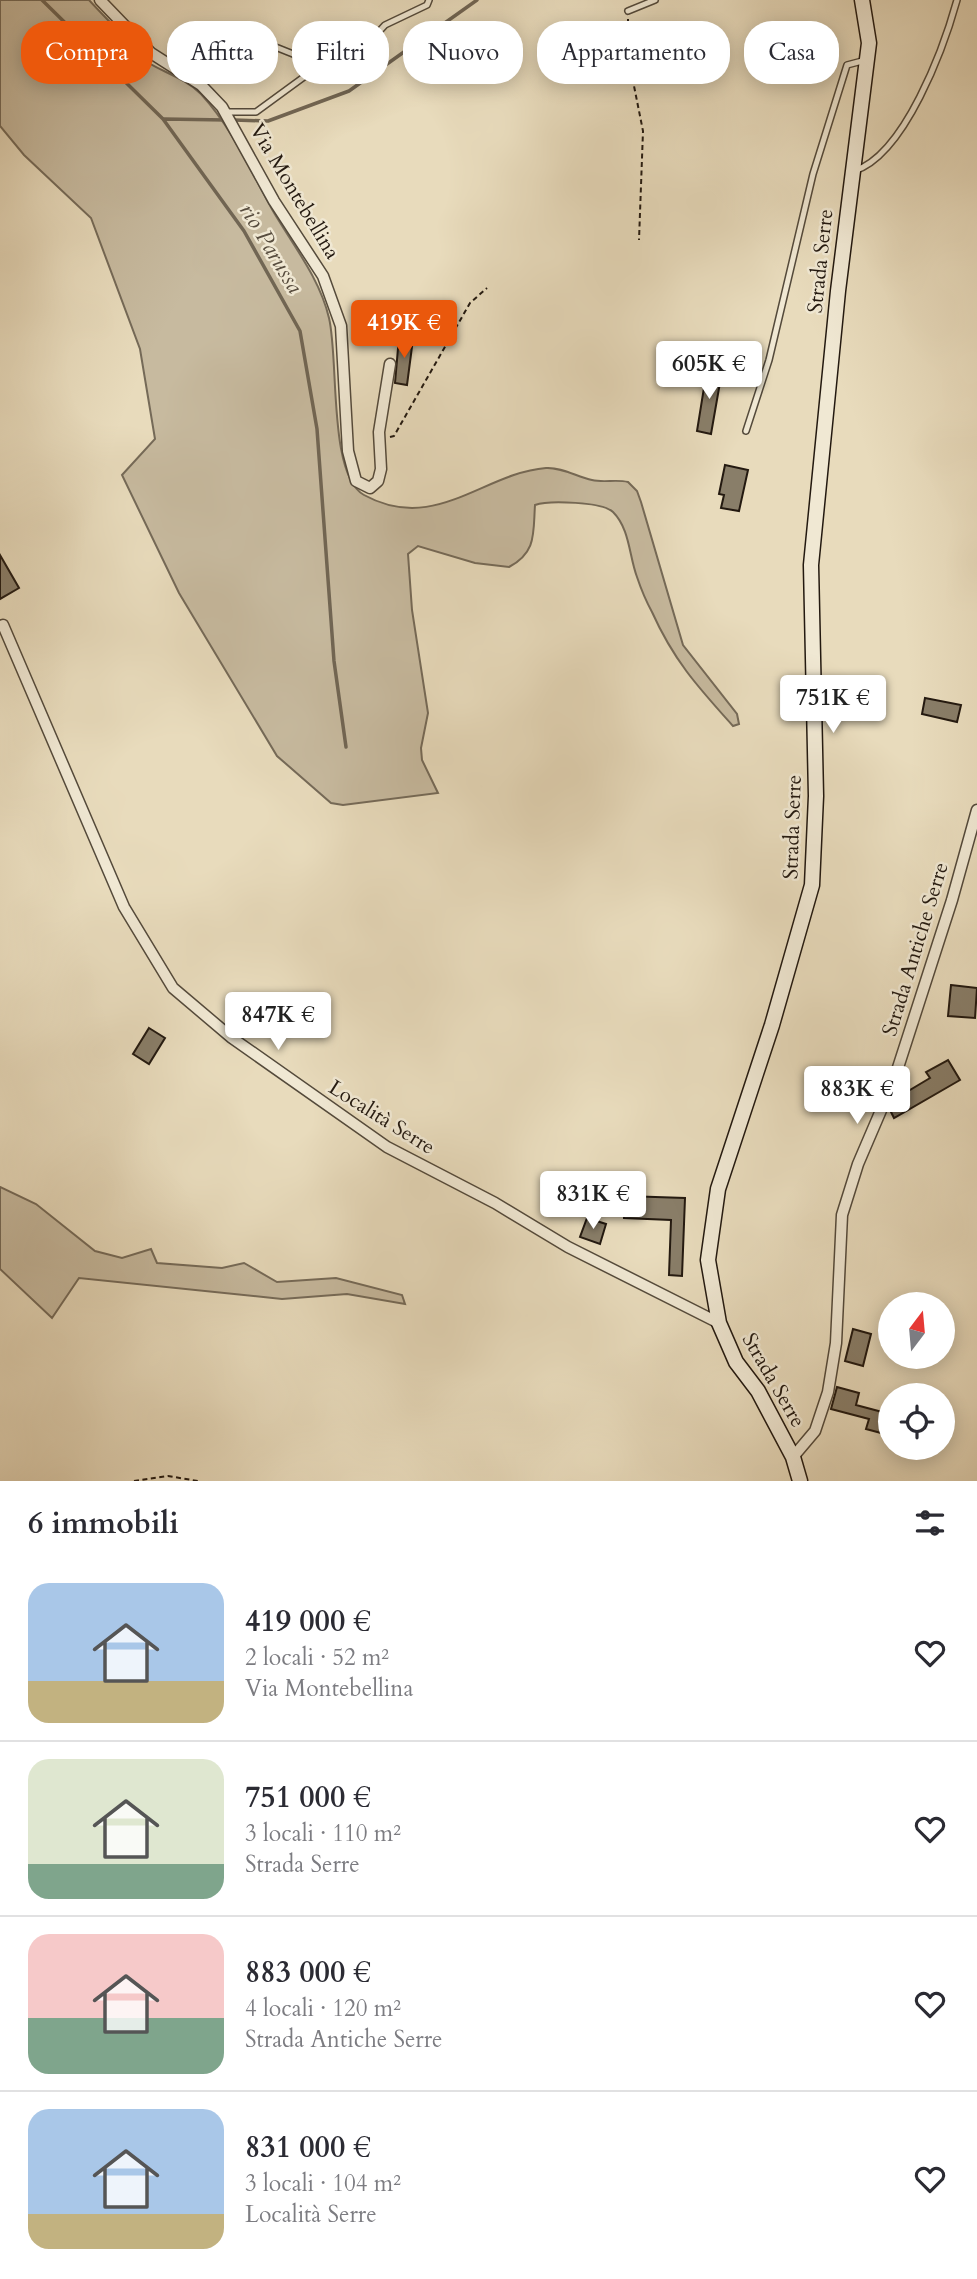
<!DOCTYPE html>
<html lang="it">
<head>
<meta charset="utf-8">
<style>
  :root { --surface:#fff; --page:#f7f7f7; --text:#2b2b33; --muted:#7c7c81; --line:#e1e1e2; --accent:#ea580c }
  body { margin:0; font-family:Cardo,serif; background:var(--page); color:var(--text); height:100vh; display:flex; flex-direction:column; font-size:26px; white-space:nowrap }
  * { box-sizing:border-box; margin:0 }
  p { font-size:23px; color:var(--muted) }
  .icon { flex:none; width:38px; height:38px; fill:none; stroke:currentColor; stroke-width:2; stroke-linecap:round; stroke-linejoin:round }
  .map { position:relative; height:1481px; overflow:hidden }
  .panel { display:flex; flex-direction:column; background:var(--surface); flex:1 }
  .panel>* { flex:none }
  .banner { position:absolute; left:21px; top:21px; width:936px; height:63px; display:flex; gap:14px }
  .needle { width:46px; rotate:16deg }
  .tools { position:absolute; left:878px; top:1292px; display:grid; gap:14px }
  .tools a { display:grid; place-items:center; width:77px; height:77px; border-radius:50%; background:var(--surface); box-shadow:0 4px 18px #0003; font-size:35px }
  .price { position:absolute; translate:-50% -60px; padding:0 16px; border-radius:7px; background:#fff; color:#222; font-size:23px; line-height:46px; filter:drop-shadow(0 2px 4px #0008) }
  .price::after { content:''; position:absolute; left:50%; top:42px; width:21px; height:16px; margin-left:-10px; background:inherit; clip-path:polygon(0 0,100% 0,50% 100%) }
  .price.active { background:var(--accent); color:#fff }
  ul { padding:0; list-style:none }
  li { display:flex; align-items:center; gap:21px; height:175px; padding:0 28px }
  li+li { border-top:2px solid var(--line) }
  li span { display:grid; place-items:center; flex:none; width:196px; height:140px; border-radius:21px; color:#555 }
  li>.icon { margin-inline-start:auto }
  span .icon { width:84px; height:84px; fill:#fffc; stroke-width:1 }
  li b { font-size:30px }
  h2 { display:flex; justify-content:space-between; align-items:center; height:84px; padding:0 28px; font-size:30px }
  .tag { padding:0 24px; border-radius:28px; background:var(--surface); box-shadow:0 4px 18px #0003; font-size:24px; line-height:63px }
  .tag.active { background:var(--accent); color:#fff }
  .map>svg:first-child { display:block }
</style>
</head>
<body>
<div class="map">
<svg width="977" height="1481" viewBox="0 0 977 1481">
  <rect width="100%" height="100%" fill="#e8dbbc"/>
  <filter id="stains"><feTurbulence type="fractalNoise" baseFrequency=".00286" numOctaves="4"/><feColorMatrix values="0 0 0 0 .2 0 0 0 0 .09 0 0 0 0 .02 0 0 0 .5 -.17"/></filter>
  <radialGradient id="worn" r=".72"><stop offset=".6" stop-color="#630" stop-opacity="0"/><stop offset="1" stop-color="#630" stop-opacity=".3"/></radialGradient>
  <path fill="#c7ba9f" stroke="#756a58" stroke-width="2" d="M0,0H89C100,12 111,23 122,35C127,41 132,51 138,56C157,71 183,76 201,94C233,129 250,170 273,211C293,245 320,279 329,318C339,359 328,475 364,495C435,534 483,473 546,468C562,467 577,477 592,480C604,483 616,479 628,482L637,491L641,502L683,645L737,714L739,724L733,726C698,687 674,661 652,612C646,601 641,589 637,577C629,556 630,529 613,512C603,502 549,500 535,505C533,533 537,552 509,567L475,563L418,546L408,554L412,610L428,713L421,748L422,760L438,793L343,805L331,803L277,756L179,593L122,475L155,439L140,349L91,218L24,155L0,126Z
    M0,1187L36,1204L95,1251L122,1258L151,1249L157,1263L222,1268L244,1263L277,1282L336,1278L402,1295L405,1304L347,1294L282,1299L79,1278L52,1318L0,1269Z"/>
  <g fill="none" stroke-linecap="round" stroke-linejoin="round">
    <path stroke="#716654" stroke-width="3.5" d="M42,0L163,119L244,231L300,331L317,429L334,661L346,747
      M164,119L226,120
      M234,120L268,121L349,91L477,0"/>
  </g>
  <path fill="#897e69" stroke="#231910" stroke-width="2" d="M247,25L264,38L253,51L243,43L247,39L240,33Z
    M701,29V49L686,50V30Z
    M399,337L413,339L407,385L395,383Z
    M707,369L722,371L711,434L697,431Z
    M725,465L748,470L739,511L721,508L724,495L719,494Z
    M0,555L19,588L0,599Z
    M925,698L961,705L957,722L922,714Z
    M951,985L977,988L975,1018L948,1016Z
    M149,1028L165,1038L149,1064L133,1054Z
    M948,1060L960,1080L894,1118L890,1110L895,1099L930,1078L926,1072Z
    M625,1196L685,1198L682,1276L669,1275L671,1220L624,1218Z
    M587,1218L606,1224L600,1244L580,1237Z
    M853,1329L871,1334L863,1366L845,1361Z
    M837,1387L859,1393L856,1405L886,1413L881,1433L866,1429L869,1419L831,1409Z"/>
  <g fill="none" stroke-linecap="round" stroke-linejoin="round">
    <defs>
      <path id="lane" d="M628,11L655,0
        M273,46L313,62L360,52L385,25L427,5L429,0
        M226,112H256L308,74L313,62
        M854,171C905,155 944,47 957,0
        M746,431L769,360L813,174L847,65L866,60"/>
      <path id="street" d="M100,0L151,53L201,85L222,107L274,201L323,276L341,326L348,451L356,481L370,488L378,481L381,469L379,432L390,364
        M3,625L124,907L173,988L232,1038L387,1147L495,1203L568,1247L719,1323
        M793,1457L815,1431L828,1392L836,1343L842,1215L858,1164L894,1080L952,900L977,810"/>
      <path id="secondary" d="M800,1481L793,1457L758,1391L736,1362L719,1323L708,1260L718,1189L772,1025L812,885L816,796L811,565L838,291L869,43L862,0"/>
    </defs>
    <use href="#lane" stroke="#544a3b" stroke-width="8"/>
    <use href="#street" stroke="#544a3b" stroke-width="13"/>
    <use href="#secondary" stroke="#231910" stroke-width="17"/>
    <path stroke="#231910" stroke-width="2" stroke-dasharray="5 3.5" stroke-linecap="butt" d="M628,19V56L643,131L639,240
      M390,437L394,436L470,303L487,288
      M134,1481L168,1476L198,1481"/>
    <use href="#lane" stroke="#f0e8d3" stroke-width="5"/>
    <use href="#street" stroke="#f0e8d3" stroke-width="10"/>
    <use href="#secondary" stroke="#f0e8d3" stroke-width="14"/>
  </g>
  <g text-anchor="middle" stroke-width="5" stroke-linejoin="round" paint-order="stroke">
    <g font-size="21" fill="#231910" stroke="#f0e8d3">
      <text transform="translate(295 191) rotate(59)" y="7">Via Montebellina</text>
      <text transform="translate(820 261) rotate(-84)" y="7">Strada Serre</text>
      <text transform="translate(792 827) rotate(-88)" y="7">Strada Serre</text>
      <text transform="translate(915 949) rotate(-73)" y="7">Strada Antiche Serre</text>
      <text transform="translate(382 1117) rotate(32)" y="7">Località Serre</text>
      <text transform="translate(774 1380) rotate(60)" y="7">Strada Serre</text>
    </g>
    <g font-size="23" font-style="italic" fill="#574c3e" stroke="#f0e8d3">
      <text transform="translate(272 248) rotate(59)" y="8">rio Parussa</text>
    </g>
  </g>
  <rect width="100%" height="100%" filter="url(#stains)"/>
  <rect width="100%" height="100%" fill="url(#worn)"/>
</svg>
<div class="tools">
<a><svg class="needle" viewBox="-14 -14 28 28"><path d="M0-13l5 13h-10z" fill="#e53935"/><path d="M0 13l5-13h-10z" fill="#7c7c81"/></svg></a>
<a><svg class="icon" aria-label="locate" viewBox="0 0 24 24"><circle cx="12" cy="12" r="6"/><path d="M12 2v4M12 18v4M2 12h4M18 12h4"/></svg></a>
</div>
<b class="price active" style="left:404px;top:360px">419K €</b>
<b class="price" style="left:709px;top:401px">605K €</b>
<b class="price" style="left:833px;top:735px">751K €</b>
<b class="price" style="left:278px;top:1052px">847K €</b>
<b class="price" style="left:857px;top:1126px">883K €</b>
<b class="price" style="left:593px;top:1231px">831K €</b>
<div class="banner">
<a class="tag active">Compra</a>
<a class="tag">Affitta</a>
<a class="tag">Filtri</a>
<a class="tag">Nuovo</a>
<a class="tag">Appartamento</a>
<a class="tag">Casa</a>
</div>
</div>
<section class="panel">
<h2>6 immobili<svg class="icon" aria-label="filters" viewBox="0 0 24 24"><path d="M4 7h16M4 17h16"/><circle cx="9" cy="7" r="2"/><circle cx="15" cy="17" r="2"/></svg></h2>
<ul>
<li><span style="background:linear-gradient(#a9c7e8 70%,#c2b280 0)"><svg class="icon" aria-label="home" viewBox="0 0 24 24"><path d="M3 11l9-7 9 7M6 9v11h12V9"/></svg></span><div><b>419 000 €</b><p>2 locali · 52 m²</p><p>Via Montebellina</p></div><svg class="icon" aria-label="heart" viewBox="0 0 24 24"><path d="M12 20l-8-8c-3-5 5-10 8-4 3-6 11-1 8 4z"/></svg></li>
<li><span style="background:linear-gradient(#dfe7d0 75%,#7fa58c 0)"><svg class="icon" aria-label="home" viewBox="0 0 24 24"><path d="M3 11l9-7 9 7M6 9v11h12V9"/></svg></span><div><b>751 000 €</b><p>3 locali · 110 m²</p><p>Strada Serre</p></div><svg class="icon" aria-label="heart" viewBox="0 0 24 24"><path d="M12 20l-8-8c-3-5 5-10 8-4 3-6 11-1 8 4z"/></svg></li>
<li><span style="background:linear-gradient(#f6c9c9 60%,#7fa58c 0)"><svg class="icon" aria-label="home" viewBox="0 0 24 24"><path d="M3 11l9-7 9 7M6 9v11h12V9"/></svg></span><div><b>883 000 €</b><p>4 locali · 120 m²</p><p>Strada Antiche Serre</p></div><svg class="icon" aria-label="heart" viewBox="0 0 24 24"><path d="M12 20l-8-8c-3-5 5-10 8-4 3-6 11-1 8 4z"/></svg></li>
<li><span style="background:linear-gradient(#a9c7e8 75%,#c2b280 0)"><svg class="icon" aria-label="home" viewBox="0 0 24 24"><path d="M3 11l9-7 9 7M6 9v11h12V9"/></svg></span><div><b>831 000 €</b><p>3 locali · 104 m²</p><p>Località Serre</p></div><svg class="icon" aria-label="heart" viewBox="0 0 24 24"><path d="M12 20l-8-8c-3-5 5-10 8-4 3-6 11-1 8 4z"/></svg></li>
</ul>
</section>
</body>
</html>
